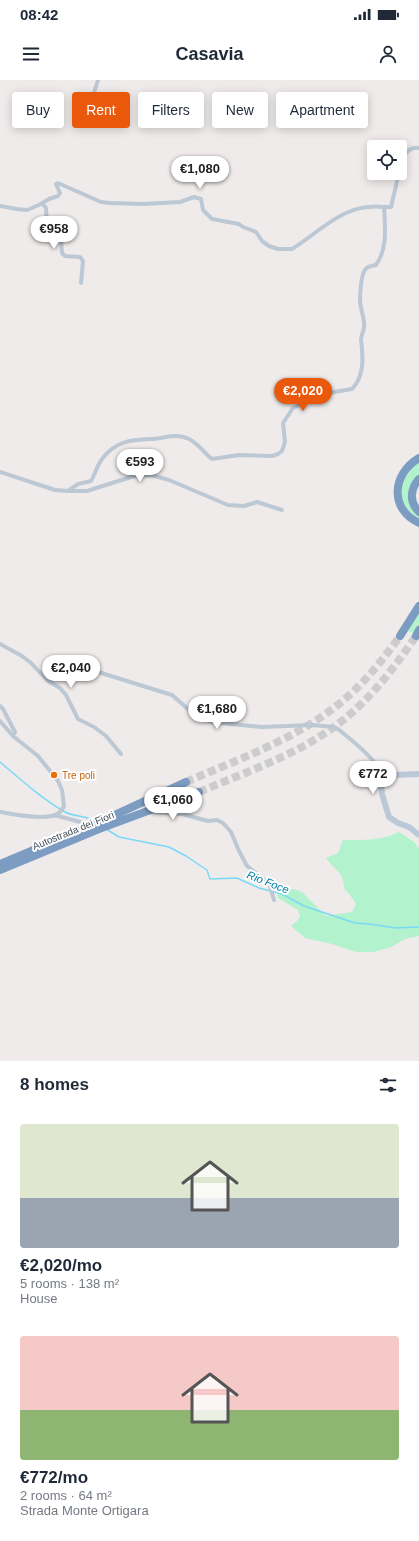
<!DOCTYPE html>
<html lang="en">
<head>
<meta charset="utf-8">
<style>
  :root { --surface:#fff; --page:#f2f2f3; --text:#1f2937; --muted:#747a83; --accent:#ea580c }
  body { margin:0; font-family:Arial,sans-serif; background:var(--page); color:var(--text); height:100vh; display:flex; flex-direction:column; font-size:15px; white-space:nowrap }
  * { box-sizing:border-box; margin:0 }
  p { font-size:13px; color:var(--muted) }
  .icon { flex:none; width:22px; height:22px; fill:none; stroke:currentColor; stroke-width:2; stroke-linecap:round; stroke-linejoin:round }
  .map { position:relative; height:981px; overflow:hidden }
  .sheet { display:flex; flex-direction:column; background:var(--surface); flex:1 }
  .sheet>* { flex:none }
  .top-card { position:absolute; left:12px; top:12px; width:395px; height:36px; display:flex; gap:8px }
  .controls { position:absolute; left:367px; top:60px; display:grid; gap:8px }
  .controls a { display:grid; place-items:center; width:40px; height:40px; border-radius:4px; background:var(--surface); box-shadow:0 2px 10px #0003; font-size:20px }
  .price { position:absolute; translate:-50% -34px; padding:0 9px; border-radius:14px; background:#fff; color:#222; font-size:13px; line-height:26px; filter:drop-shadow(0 1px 2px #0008) }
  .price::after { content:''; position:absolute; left:50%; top:24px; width:12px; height:9px; margin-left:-6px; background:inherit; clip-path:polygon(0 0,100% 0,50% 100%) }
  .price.active { background:var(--accent); color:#fff }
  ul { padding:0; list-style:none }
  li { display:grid; align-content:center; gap:8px; height:212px; padding:0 20px }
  li span { display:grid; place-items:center; height:124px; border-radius:4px; color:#555 }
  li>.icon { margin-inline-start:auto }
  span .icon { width:72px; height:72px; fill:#fffc; stroke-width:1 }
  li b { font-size:17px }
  h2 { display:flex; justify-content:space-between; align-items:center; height:48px; padding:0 20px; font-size:17px }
  .chip { padding:0 14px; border-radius:4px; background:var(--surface); box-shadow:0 2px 10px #0003; font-size:14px; line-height:36px }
  .chip.active { background:var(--accent); color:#fff }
  .status { display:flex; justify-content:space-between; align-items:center; height:28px; padding:0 20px; background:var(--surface); direction:ltr }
  .status svg { height:11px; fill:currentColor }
  header { display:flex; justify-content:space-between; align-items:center; height:52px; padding:0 20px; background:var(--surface); font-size:18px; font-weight:800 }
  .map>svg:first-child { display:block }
</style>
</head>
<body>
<div class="status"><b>08:42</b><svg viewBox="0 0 49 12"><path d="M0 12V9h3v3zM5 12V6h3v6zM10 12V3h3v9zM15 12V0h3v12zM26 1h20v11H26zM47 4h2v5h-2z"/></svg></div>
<header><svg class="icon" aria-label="menu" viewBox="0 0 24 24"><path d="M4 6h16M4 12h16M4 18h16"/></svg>Casavia<svg class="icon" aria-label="person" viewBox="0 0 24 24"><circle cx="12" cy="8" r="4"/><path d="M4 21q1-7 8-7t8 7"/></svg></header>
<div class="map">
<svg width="419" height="981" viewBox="0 0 419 981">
  <rect width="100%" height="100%" fill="#efebeb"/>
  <path fill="#b2f3cd" d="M419,381V395L412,404L419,435V441L402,424L400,405L416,382Z
    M419,532V545L414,554L408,551Z
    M399,752L414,762L419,769V856L405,859L391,867L374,872H356L332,864L305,858L291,846L297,841L300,836L298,830L278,818L277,810L294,809L302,812L326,836L352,832L356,824L350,815L344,808C344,792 334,790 326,778L338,773L343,760C362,760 382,761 399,752Z"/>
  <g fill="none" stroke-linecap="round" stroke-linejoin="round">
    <path stroke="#7ad9f6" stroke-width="1.5" d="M0,682C20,699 42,719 65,732C74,737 86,735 94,741
      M106,749L119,757L169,767L186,776L207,790L210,799L237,798L259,808L282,814L304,826L355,843L369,844L396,848L419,847"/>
    <path stroke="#ccccce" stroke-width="8" stroke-dasharray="8 4" stroke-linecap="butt" d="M186,702C241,678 300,658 346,618C367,600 384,578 400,556
      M199,712C246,692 297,675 338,644C370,620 394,588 416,556"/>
    <path stroke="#bcc8d3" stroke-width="4" d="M93,16L98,0
      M400,85C403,76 408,66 419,68
      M42,123L46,128L47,145L61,159L62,173L65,176L80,177L83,181L81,203
      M0,126L17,129L27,130L39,125L49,119L58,116L60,113L56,104L58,103L101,122L110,123L143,124L180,122L194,117L201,119L203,130L212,139L239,144L243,147L256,152L262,161L269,166L278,169H292C324,149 343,123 384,127
      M0,392L55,410L68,411H87L134,396L151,395L169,400L228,425L244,426L257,422L282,430
      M68,411L78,404L91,401C95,394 97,386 102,379C116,360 132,360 153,359C166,358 177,353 189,359C199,364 204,373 212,379L239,375L272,376L278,374L282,371L285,362L283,343L293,328L322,314L352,309C365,296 363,276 361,259C361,255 364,251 364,247C365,238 360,229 360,220C360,214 361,195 365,190C367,186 372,186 376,185C388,168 385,147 384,127H391L399,93
      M0,564L22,576L31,583L48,601L60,608L66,615L78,639L94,647L106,656L121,674
      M48,601L67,594L77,587H82L172,615L189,630L203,639L212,642L262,647L312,645L334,647L338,649C350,659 364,669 374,682C378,687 379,693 384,698
      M0,626L3,629L15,652L13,656
      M0,641L13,656L38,676L58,701L62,710L64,726C63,728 62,730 60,732C50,742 13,734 0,732
      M150,732L182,734L208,741L217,740L223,743L231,752L239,771L247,786L269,803L274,820
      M54,735L88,744"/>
    <path stroke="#bbc8d8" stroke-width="6" d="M419,694L392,695L384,698L381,704L382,714L389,737L398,743L409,747L419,755"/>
    <path stroke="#7c9cc1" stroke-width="8" d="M419,378C392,394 389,429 419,443
      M419,399C410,409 409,422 419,432
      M400,556L419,526
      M416,556L419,550
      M0,784L102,741L186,702
      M0,790L99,749L199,712"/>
  </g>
  <circle fill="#e8710a" stroke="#fff" stroke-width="1.5" cx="54" cy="695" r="4"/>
  <g text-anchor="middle" stroke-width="4" stroke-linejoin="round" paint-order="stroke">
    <g font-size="10" fill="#c56008" stroke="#fff" text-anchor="start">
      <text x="62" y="699">Tre poli</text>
    </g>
    <g font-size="10" fill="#424e5b" stroke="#fff">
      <text transform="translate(73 750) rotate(-22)" y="4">Autostrada dei Fiori</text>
    </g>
    <g font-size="11" font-style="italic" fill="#0180a8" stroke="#fff">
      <text transform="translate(268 802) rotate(21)" y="4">Rio Foce</text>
    </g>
  </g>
</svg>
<div class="controls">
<a><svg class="icon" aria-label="locate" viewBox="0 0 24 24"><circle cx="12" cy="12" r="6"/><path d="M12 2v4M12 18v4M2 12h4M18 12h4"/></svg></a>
</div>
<b class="price" style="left:200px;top:110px">€1,080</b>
<b class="price" style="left:54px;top:170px">€958</b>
<b class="price active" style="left:303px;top:332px">€2,020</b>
<b class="price" style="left:140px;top:403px">€593</b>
<b class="price" style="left:71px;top:609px">€2,040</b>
<b class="price" style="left:217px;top:650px">€1,680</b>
<b class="price" style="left:373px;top:715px">€772</b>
<b class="price" style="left:173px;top:741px">€1,060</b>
<div class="top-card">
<a class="chip">Buy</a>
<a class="chip active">Rent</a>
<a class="chip">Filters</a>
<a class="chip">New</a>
<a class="chip">Apartment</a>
</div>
</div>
<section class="sheet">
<h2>8 homes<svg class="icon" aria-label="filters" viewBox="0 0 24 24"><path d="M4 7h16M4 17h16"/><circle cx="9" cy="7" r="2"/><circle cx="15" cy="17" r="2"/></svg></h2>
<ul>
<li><span style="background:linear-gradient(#dfe7d0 60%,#9aa5b1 0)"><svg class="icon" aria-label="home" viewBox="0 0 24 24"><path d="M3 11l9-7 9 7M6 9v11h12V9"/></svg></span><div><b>€2,020/mo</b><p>5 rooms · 138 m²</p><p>House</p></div></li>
<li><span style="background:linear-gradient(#f6c9c9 60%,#8fb573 0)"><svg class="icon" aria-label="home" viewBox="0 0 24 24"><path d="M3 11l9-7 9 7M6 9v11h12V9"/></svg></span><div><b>€772/mo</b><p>2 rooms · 64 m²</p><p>Strada Monte Ortigara</p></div></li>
</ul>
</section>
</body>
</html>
